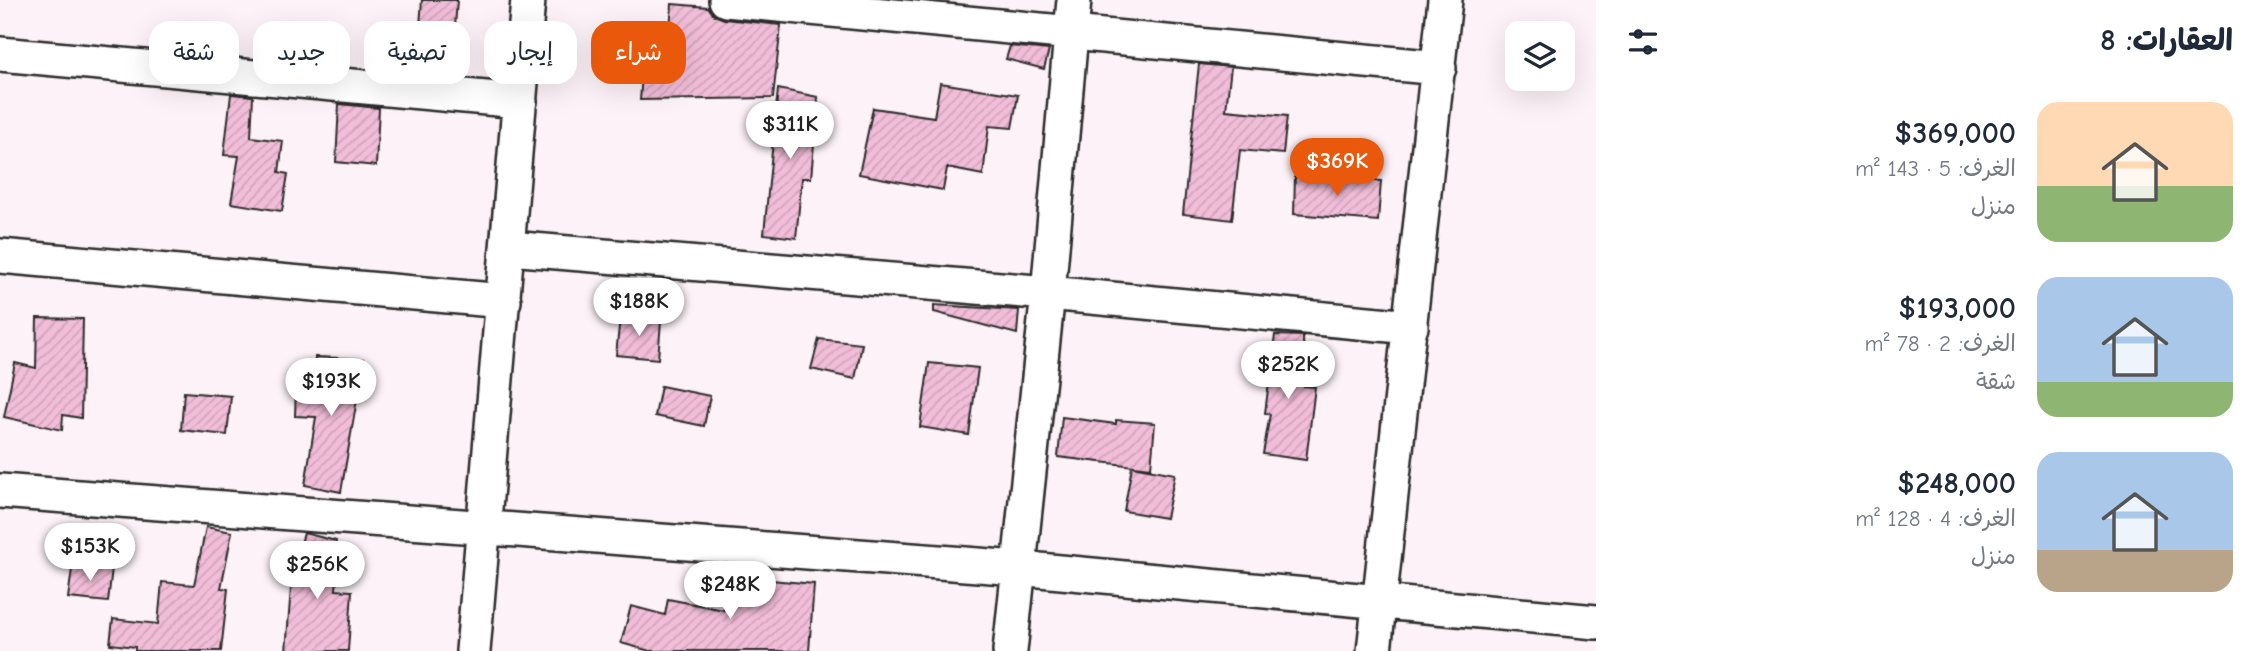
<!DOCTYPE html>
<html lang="ar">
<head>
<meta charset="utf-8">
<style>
  :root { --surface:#fff; --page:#f2f2f3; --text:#1f2937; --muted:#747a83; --accent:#ea580c }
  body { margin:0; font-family:"Comic Neue","Playpen Sans Arabic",sans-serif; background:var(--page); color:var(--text); direction:rtl; height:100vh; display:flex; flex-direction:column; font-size:26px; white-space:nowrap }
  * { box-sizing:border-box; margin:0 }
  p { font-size:23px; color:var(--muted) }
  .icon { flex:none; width:38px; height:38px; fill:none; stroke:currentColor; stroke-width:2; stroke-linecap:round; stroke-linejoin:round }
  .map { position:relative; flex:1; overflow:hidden; direction:ltr }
  .drawer { display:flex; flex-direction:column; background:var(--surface); width:665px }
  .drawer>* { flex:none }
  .top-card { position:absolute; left:21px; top:21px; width:665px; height:63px; direction:rtl; display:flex; gap:14px }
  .fabs { position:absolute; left:1505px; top:21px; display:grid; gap:14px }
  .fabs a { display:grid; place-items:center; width:70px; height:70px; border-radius:14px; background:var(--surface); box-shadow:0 7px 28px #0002; font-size:35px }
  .price { position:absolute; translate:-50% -60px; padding:0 16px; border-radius:24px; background:#fff; color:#222; font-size:23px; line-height:46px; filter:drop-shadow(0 2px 4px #0008) }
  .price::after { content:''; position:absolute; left:50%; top:42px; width:21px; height:16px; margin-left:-10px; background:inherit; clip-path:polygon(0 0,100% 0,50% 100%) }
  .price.on { background:var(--accent); color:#fff }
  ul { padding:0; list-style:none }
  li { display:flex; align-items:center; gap:21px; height:175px; padding:0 28px }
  li span { display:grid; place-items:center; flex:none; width:196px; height:140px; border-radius:21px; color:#555 }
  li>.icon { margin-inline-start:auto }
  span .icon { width:84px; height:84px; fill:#fffc; stroke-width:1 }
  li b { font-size:30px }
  h2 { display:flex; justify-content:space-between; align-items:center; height:84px; padding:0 28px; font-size:30px }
  .chip { padding:0 24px; border-radius:21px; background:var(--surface); box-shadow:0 7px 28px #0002; font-size:24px; line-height:63px }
  .chip.on { background:var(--accent); color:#fff }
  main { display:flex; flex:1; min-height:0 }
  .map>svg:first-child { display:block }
</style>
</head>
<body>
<main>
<section class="drawer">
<h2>العقارات: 8<svg class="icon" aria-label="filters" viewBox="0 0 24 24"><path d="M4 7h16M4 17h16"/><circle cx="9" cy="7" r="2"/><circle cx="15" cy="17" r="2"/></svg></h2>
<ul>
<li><span style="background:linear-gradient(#ffd9b3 60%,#8fb573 0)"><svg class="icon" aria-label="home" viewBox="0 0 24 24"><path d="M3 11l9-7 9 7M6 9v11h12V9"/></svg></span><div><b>$369,000</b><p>الغرف: 5 · 143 m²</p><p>منزل</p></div></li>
<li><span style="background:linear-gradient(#a9c7e8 75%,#8fb573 0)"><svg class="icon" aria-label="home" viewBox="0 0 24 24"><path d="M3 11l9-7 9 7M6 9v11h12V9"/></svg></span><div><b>$193,000</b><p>الغرف: 2 · 78 m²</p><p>شقة</p></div></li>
<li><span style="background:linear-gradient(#a9c7e8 70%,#b9a48a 0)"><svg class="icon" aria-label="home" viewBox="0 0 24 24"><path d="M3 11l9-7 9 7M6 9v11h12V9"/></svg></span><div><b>$248,000</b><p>الغرف: 4 · 128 m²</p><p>منزل</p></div></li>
</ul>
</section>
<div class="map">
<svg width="1596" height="651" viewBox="0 0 1596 651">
  <defs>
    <pattern id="building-hatch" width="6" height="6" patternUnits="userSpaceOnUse" patternTransform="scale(1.75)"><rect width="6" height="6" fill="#f2bdd8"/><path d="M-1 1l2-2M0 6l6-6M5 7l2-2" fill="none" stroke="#d0a3ba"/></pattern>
  </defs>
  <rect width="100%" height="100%" fill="#fcf2f7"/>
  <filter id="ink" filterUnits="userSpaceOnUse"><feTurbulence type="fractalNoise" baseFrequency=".0143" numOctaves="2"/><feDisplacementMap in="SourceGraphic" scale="14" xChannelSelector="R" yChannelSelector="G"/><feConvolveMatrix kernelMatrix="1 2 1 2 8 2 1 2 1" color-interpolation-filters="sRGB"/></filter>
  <g filter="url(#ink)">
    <path fill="url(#building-hatch)" stroke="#2b2b2b" stroke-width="2" d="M422,0H457L453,53L418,51Z
      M672,4L708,7L714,15L724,19L781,25L773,98L640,100L643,63L667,65Z
      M1010,46L1049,50L1044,69L1006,59Z
      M1199,64L1231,67L1226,110L1287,116L1283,154L1240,150L1232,220L1183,214Z
      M940,83L1018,95L1012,128L989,126L983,175L947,168L943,190L859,174L873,108L934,117Z
      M778,89L818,97L811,178H802L796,238L764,234Z
      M231,94L253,96L251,137L283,141L279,172L288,174L282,211L231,203L239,156L224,155Z
      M339,104L379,108L376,166L336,162Z
      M1295,176L1381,181L1378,221L1294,214Z
      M934,305L1019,310L1017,334L934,312Z
      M620,317L661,321L658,359L616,355Z
      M37,318L83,319L81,418L63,415L62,430L4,417L15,363L36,368Z
      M1275,335L1303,336L1304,386L1315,387L1306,460L1263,454L1270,414L1265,413Z
      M819,339L862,344L855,379L811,369Z
      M315,357L364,359L341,492L305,485L316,417L295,416L296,389L314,390Z
      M929,363L978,368L969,435L920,427Z
      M661,386L710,396L704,426L655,416Z
      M184,392L231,396L227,435L181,430Z
      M1062,417L1116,424V420L1155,423L1151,468L1058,457Z
      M1132,466L1175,474L1166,518L1124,511Z
      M206,527L232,532L221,588L228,589L221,651H135V647L110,644L113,619L158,624L162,582L194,585Z
      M304,533L336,541L327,577L337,578L336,590L352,591L348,651H286L292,575Z
      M73,562L112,568L108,602L68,598Z
      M727,576L814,584L809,651H650L621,643L631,606L665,615L668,599L724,610Z"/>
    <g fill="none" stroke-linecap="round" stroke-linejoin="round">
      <defs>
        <path id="minor" d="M726,0L1439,68
          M0,54L520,101
          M509,248L1048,293L1411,327
          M0,256L504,301
          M0,491L1018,568L1596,622
          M473,651L528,0
          M1010,651L1048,293L1074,0
          M1374,651L1445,0"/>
      </defs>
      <use href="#minor" stroke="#2b2b2b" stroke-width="38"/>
      <use href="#minor" stroke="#fff" stroke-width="33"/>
    </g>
  </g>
</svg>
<div class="fabs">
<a><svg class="icon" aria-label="layers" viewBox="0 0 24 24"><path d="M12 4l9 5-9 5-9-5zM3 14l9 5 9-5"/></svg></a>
</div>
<b class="price" style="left:790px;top:161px">$311K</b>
<b class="price on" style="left:1337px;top:198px">$369K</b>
<b class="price" style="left:639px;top:338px">$188K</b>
<b class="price" style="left:1288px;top:401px">$252K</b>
<b class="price" style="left:331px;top:418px">$193K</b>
<b class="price" style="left:90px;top:583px">$153K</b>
<b class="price" style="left:317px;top:601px">$256K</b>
<b class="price" style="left:730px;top:621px">$248K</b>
<div class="top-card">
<a class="chip on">شراء</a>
<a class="chip">إيجار</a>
<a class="chip">تصفية</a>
<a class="chip">جديد</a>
<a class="chip">شقة</a>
</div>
</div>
</main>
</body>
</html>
